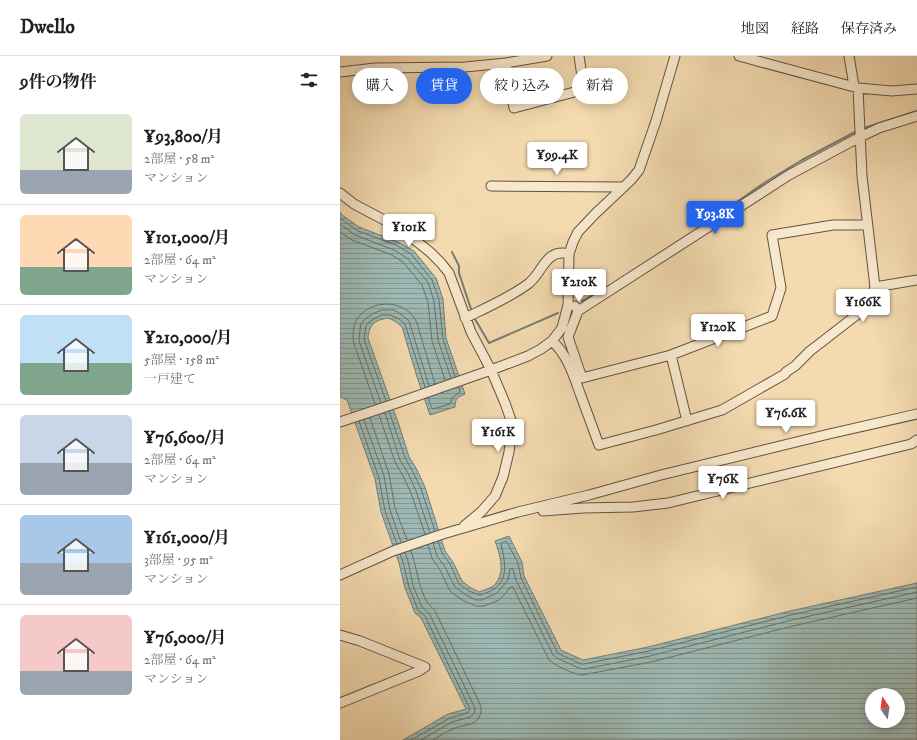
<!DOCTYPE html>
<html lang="ja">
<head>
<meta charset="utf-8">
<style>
  :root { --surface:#fff; --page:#f2f2f2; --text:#202124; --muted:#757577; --line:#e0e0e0; --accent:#2563eb }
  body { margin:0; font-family:"IM FELL DW Pica","Noto Serif JP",serif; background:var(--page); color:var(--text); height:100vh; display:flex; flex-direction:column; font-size:15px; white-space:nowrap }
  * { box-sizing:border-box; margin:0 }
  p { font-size:13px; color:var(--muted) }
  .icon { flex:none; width:22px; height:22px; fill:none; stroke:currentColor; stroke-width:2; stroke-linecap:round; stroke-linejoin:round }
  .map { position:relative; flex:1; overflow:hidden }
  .sheet { display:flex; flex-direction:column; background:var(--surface); width:340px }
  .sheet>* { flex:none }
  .hud { position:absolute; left:12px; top:12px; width:380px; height:36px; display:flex; gap:8px }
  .needle { width:26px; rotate:347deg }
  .fabs { position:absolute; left:525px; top:632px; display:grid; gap:8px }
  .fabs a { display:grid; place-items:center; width:40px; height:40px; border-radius:50%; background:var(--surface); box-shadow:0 2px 10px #0003; font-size:20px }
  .price { position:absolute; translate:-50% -34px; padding:0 9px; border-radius:4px; background:#fff; color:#222; font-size:13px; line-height:26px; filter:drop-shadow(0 1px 2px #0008) }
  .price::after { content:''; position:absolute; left:50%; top:24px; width:12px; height:9px; margin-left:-6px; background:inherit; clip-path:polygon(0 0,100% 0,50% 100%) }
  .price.active { background:var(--accent); color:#fff }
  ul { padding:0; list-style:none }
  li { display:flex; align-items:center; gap:12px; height:100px; padding:0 20px }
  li+li { border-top:1px solid var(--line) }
  li span { display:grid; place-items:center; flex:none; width:112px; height:80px; border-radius:6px; color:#555 }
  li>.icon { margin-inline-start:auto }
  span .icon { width:48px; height:48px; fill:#fffc; stroke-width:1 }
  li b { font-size:17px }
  h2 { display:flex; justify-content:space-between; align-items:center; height:48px; padding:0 20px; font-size:17px }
  .pill { padding:0 14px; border-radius:18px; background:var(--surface); box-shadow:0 2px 10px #0003; font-size:14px; line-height:36px }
  .pill.active { background:var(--accent); color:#fff }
  header { display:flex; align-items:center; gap:24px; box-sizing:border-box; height:56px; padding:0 20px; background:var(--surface); border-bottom:1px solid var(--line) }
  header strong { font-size:19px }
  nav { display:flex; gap:22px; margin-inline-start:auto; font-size:14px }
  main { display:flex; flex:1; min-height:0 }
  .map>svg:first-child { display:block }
</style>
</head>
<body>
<header>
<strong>Dwello</strong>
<nav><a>地図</a><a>経路</a><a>保存済み</a></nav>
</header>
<main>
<section class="sheet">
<h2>9件の物件<svg class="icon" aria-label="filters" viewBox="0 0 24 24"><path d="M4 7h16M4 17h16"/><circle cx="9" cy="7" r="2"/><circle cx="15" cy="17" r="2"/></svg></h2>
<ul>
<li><span style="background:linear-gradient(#dfe7d0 70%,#9aa5b1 0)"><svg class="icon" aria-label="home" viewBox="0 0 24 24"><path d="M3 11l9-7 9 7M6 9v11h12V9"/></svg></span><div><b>¥93,800/月</b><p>2部屋 · 58 m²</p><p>マンション</p></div></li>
<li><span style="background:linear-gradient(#ffd9b3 65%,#7fa58c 0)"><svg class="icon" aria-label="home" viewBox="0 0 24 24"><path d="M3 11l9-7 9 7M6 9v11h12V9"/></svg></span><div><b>¥101,000/月</b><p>2部屋 · 64 m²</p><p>マンション</p></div></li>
<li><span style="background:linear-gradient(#bfe0f5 60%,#7fa58c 0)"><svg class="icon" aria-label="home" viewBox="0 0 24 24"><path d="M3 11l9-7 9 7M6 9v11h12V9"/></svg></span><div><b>¥210,000/月</b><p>5部屋 · 158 m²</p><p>一戸建て</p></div></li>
<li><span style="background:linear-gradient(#c9d6e8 60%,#9aa5b1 0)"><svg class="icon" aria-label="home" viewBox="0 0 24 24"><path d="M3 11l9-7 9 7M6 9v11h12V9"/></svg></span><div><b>¥76,600/月</b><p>2部屋 · 64 m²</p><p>マンション</p></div></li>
<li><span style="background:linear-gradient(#a9c7e8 60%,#9aa5b1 0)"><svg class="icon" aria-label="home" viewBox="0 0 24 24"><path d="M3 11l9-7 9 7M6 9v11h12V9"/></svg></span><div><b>¥161,000/月</b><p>3部屋 · 95 m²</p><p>マンション</p></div></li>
<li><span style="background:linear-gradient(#f6c9c9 70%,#9aa5b1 0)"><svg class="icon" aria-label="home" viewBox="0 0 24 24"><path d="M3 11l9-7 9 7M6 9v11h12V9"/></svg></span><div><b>¥76,000/月</b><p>2部屋 · 64 m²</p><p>マンション</p></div></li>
</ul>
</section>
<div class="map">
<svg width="577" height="684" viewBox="0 0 577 684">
  <defs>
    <pattern id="water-rules" width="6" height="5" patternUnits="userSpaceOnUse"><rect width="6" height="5" fill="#9db9b3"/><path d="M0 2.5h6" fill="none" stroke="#819691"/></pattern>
  </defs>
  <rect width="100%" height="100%" fill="#f3daaf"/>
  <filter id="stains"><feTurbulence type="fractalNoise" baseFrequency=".005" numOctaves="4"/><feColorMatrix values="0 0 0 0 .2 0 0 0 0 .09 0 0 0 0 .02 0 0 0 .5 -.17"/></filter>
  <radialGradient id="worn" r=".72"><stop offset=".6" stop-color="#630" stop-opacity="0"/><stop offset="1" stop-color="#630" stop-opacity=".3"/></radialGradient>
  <path fill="url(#water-rules)" stroke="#737e78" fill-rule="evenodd" d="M0,156L2,159L19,171L58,186L74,195L96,222L103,243L106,282L125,338C118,341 115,342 115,351L90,359L77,321L62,271C59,268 55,265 51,263C45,261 32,265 30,273C29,275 28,279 28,282L60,372L69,401L76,412L85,431L105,495L113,506L122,525L131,532L139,536C143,534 148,533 152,531C167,519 160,499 155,485L169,480L182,506L184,520L221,594L243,604L308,591L450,555L577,527V684H63L108,658L126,653L81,562L75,557L65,532L59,507L41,456L35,423L7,344L0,341ZM532,639H558V665H532Z"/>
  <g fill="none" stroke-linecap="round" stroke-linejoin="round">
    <path stroke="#68706a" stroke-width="1" d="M0,162L18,175L56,189L71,198L92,224L99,244L103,283L115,321
      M0,168L15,179L54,194L67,202L88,226L94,245L98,284L111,322
      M0,176L12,184L52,199L63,206L82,229L88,246L92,285L105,324
      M88,342L92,352L93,353L110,348L112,342L120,336L119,331
      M46,345L24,283L26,270L27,268L35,262L42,259H50L59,263L65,268L85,331
      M41,347L19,285V281L21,268L24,264L32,258L42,254H54L62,259L69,265L89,330
      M35,348C30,333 24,317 19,302C17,295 13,288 13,281C13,275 14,267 17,263C31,242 67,243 77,267L95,328
      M49,355L65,402L72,414L81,433L95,475
      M45,357L60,404L68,417L76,435L90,477
      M39,359L55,406L63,420L71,437L85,478
      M30,362L49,418L55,452L67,484
      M24,364L44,420L50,454L61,486
      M19,365L39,422L45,455L57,488
      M98,485L102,497L110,508L119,528L129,535L139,539C169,532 167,513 161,488C161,486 165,485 167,486L178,507L181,522L217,596L219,598L241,608H244L309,595L451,559L577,531
      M93,487L97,500L105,511L115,531L126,539L136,544H142L157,537L168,524L170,513H173L176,524L213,599L217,602L239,612L245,613L310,600L452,564L577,536
      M88,489L92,502L100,514L109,533L112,537L124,545L136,550H144L159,544L166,537L170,531H173L209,604C216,610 233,618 242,619L311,606L453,570L577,542
      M71,495C77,512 78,530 87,546C89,549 92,551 95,555L139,646C141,650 142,654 140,659C136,671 122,668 113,673C106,676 99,680 93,684
      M65,497L68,505L73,530L82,551L89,557L135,652L134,658L130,661L112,666L81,684
      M60,498L63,506L69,531L78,554L85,560L130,653L129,655L127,657L110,662L71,684"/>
    <path stroke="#737e78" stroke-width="2" d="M524,72L577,55
      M362,170L424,127L462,104L515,76
      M328,192L353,176
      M112,196L119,210V217L131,253
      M242,245L264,233
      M135,263L149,287L218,257"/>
    <defs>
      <path id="minor" d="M399,0L518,32L552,35L577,33
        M509,0L514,30
        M166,7L174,52L238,35L243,27L239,0
        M0,16L35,12L125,11L166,7L207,0
        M151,130L284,131
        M0,137L14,148L61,173L90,196L101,207L109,217L131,276L151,314L165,347L172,367L171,380L169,396L163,421L155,440L141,456L124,470
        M535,231L577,224
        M235,250L238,255L449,119L520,81L539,72L577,60
        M238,255L228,281L242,322L331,299L432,260L441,232L432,179L493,169H527
        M125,262C146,252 169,242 188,228C203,217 205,192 229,198
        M212,285C228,299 234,321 241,340C247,356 253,373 259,389L316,374L382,354L445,318L446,316L455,310L470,295L514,261L529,248L535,231L522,120L518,32
        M331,299L347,365
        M0,366L54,348L151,314L188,300L201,293L212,285L222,272L228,249L229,198L233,186L238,176L255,158L291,124L299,114L316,65L335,0
        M203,455L243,452L293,451L328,447L571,388L577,384
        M0,519L53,495L103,478L178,456L249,439L321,419L489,378L577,358
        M0,579L20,585L85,611L79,615L0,647"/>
    </defs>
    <use href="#minor" stroke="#635344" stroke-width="11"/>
    <use href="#minor" stroke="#f7e7cb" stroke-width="9"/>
  </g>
  <rect width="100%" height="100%" filter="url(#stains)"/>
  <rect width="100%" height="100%" fill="url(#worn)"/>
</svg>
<div class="fabs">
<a><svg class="needle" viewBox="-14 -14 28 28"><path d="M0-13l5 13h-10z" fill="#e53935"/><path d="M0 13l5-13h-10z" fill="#757577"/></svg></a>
</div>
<b class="price" style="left:217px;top:120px">¥99.4K</b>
<b class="price active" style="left:375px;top:179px">¥93.8K</b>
<b class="price" style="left:69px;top:192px">¥101K</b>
<b class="price" style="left:239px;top:247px">¥210K</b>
<b class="price" style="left:523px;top:267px">¥166K</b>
<b class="price" style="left:378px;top:292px">¥120K</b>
<b class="price" style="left:446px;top:378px">¥76.6K</b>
<b class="price" style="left:158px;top:397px">¥161K</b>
<b class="price" style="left:383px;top:444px">¥76K</b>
<div class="hud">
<a class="pill">購入</a>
<a class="pill active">賃貸</a>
<a class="pill">絞り込み</a>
<a class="pill">新着</a>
</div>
</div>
</main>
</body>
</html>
